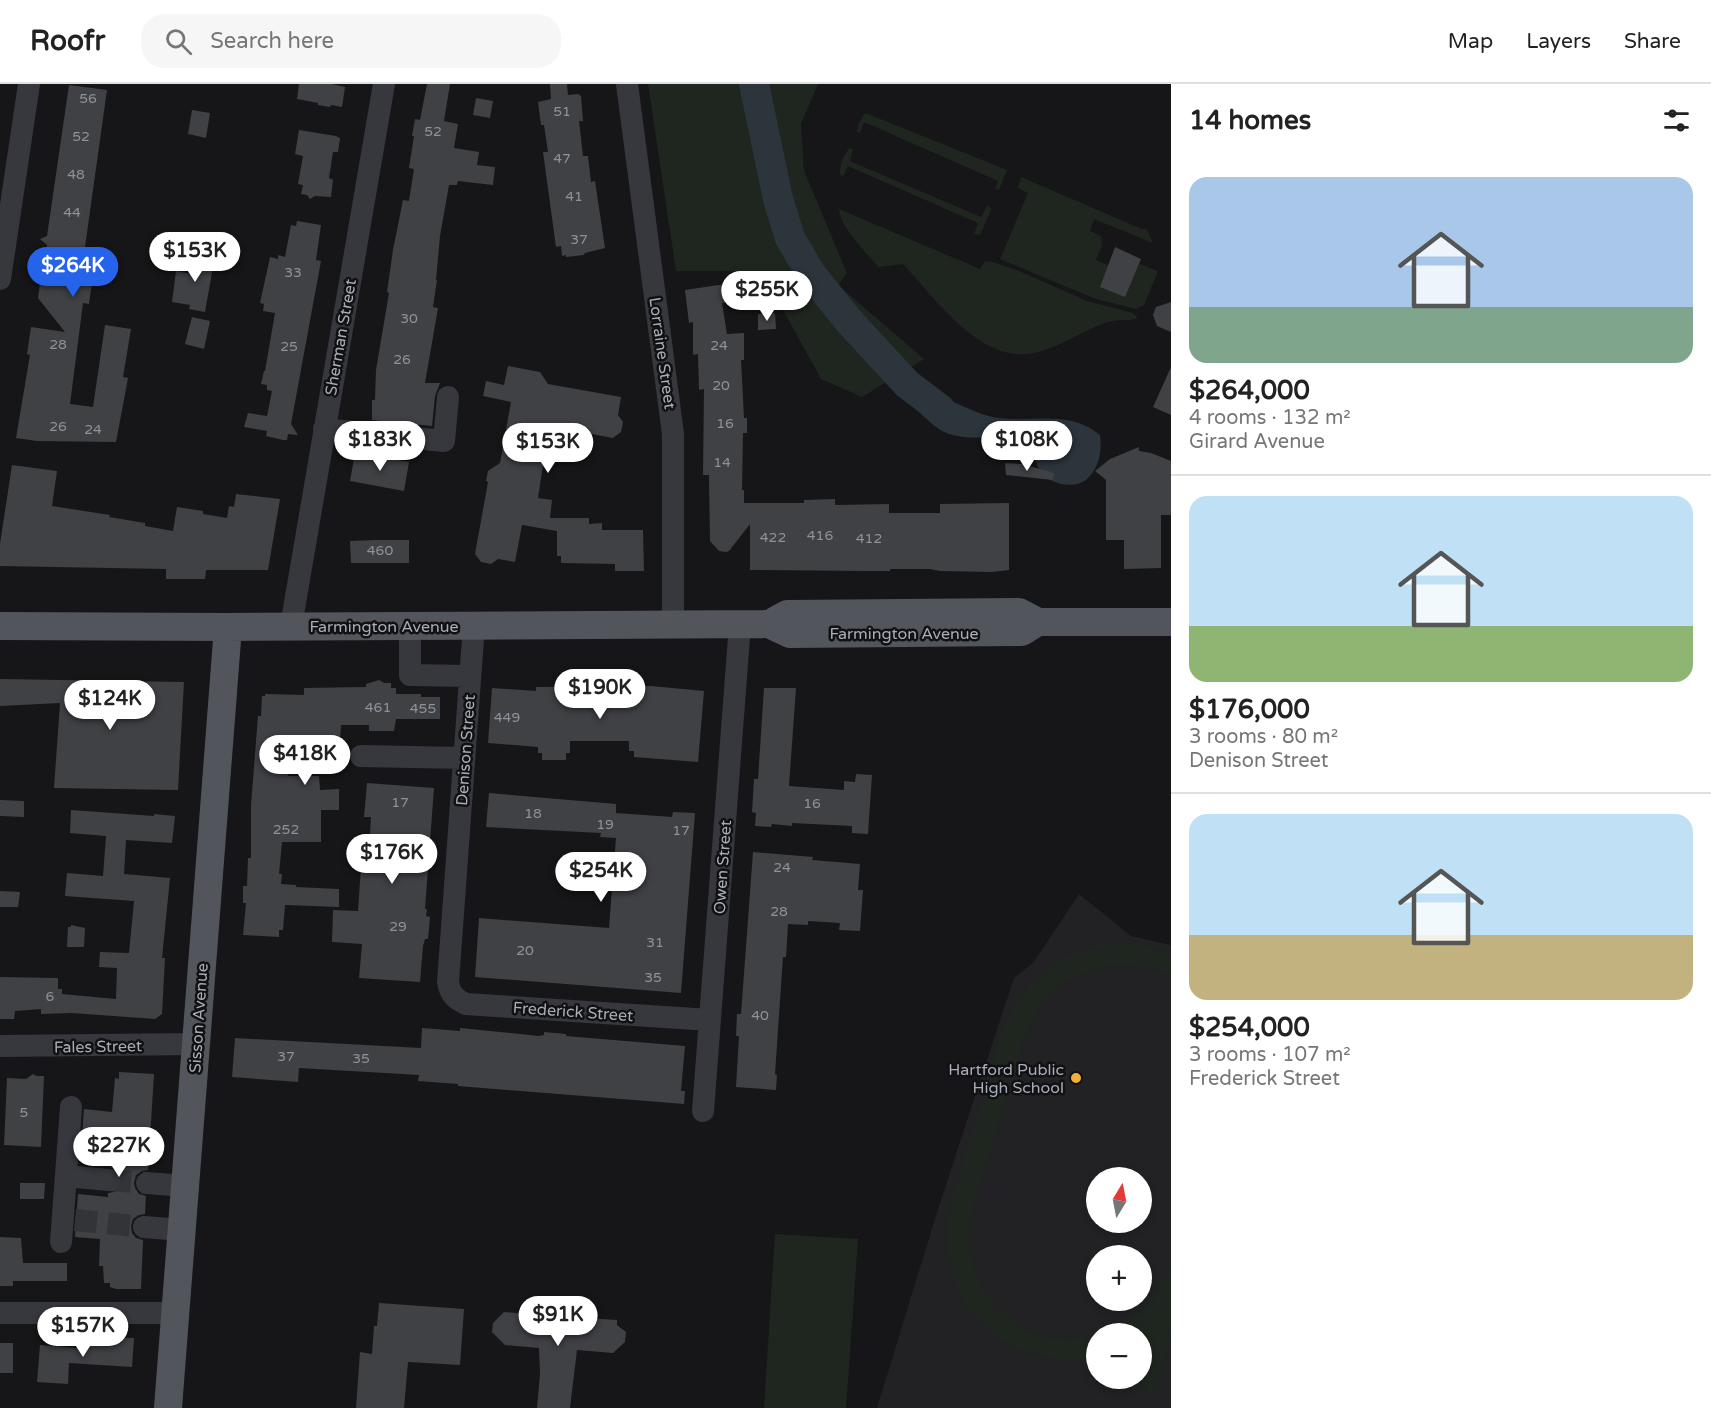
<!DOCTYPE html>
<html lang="en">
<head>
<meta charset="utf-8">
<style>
  :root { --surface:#fff; --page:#f6f6f6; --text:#222; --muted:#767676; --line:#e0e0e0; --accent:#2563eb }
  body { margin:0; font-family:"Varela Round",sans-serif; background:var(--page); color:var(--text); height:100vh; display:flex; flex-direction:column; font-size:22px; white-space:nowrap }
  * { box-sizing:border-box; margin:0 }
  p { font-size:20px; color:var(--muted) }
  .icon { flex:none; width:33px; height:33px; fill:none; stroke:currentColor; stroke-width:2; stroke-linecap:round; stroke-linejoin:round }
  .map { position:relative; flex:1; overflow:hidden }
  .side { display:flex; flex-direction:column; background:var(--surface); width:540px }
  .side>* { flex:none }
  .needle { width:39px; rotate:10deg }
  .fabs { position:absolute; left:1086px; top:1083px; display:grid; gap:12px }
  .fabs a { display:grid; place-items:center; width:66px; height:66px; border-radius:50%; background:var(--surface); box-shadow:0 3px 9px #0003; font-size:30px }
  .price { position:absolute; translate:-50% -51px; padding:0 14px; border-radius:21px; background:#fff; color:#222; font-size:20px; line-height:39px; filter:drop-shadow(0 2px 3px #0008) }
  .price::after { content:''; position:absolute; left:50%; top:36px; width:18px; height:14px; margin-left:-9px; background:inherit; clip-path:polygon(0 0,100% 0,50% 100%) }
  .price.current { background:var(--accent); color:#fff }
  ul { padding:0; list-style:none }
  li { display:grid; align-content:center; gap:12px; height:318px; padding:0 18px }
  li+li { border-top:2px solid var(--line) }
  li span { display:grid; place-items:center; height:186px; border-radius:18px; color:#555 }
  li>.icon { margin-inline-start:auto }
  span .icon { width:108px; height:108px; fill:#fffc; stroke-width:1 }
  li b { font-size:26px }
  h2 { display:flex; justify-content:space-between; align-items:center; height:72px; padding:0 18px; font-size:26px }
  header { display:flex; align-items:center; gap:36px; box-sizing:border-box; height:84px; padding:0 30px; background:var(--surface); border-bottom:2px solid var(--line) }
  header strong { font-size:28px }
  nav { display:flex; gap:33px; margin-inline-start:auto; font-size:21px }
  .search { width:420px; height:54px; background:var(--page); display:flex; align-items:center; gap:15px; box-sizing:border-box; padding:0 21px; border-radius:24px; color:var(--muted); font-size:22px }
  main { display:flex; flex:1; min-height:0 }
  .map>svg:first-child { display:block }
</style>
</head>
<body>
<header>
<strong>Roofr</strong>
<div class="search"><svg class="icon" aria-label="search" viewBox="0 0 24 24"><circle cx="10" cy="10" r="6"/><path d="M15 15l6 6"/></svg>Search here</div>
<nav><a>Map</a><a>Layers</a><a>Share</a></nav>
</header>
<main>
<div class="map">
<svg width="1171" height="1324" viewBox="0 0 1171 1324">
  <rect width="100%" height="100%" fill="#161618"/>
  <path fill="#222225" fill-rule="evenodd" d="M1079,810L1131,852L1171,861V1324H877L938,1125L1014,894L1033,879ZM1096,1094H1142V1138H1096ZM1096,1172H1142V1216H1096ZM1096,1250H1142V1294H1096Z"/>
  <path fill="#1e261f" d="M648,0H818L801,40L804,87L847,189L838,201L924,275L862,313L821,295L765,193L748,187H676Z
    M864,30H868L1007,86L999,106L995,105L998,97L864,38L860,49L857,48L859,39Z
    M850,64L853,65L850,77L981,133L987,122L989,121L991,126L980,151L974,150L978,139L848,82L843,92L840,91C839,83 844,69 850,64Z
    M1021,93L1142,145L1146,144L1153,159L1094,135L1090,147L1101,152L1102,161L1096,176L1133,193L1139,180L1158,187L1144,221L1136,225L1096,215L1000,175L1028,109L1018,104Z
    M839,125L980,185L985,177L993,178L1019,187L1087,217L1133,229L1137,233L1136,235C1126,237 1116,235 1105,239C1083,247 1064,260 1042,267C984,286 938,217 903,180L878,183C866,168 840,143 839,125Z
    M1116,859L1138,860L1171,869V893C1127,869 1071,882 1041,921C1033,931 1028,943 1024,954L968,1140C965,1212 1022,1271 1096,1252V1274C997,1287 930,1214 951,1116L1003,946C1026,892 1058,867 1116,859Z
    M775,1150L858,1155L846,1324H764Z
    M1171,1175V1250L1153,1309L1132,1303L1134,1295L1142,1294V1271L1147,1251L1142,1255V1250L1104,1249C1139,1234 1160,1211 1171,1175Z"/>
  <path fill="#2c353c" d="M921,295C926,299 930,304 935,307C947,316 978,330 993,333C1030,340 1068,324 1100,351C1102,366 1100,382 1088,394C1075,407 1047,400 1039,385C1036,380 1035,372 1034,367C1011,346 977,359 949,350C933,345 913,321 900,309L907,300Z"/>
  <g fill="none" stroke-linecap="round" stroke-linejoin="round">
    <path stroke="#2c353c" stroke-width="30" d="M754,0L778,115L790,154L811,190L848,236L907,300L940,325"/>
  </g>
  <path fill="#404145" d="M299,0H332L345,3L342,23L331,21L330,23L318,21V19L297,15Z
    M427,0H450L444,37L458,40L454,64L479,68L477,81L495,83L493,101L458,97L457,101H449L440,152L436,196H437L433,223L438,224L425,299H440L435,312L432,342L372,336V316H375L376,286L389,209L387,208L393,166L403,116L409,117L414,85L409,84L414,52H412L415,35L420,36Z
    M550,0H567L568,11L578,10L581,12L583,37H579L583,72H588L591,98L595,97L605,164L585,169L584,171L566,173V171L562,172L561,162L556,163L543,68H548L544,41H541L538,18L551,15Z
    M69,1L107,6L85,163H87L86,168L90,169L89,176L95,177L89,220L83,219L70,320L93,323L105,241L131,245L123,293L128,294L116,358L37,357L16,354L30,271L27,270L31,243L65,248L38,214L40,199H43L47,178V161L40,155L47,152Z
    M476,14L493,17L490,34L473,31Z
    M192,26L210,29L206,54L188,50Z
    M299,46L336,52L340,54L338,68H333L329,94L333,96L331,113L315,112L310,115L307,111L301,110L303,101L298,100L303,72L295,70Z
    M297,137L321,141L316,176L321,177L291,340L298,351L288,350L287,356H283L266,352L267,347L244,343L248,329L267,332L272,307L267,306V301L261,300L264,287H265L275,229L263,227L264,220L260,219L270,173L278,175V171L285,173L291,141L296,142Z
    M1115,163L1141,175L1125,213L1100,203Z
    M200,164L216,166L205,228L189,225L190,221L172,218L176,187L196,191Z
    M732,199L734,213L724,214L725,219H722L727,250L744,249V276H741L744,334H747V349H743L742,406H744V419H804V416L835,415V421L889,420V429H940V420L1009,419V486L992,488L940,487L930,485H890V487H866L750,486V440L729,467L726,468L719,467L710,457L709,391H703L704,305L699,306L698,270L693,271V238L689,239L685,206Z
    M1171,218V248L1157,242L1153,231L1156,223Z
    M775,229L776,245L758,246V230Z
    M192,233L210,237L204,265L185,260Z
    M508,282L540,288L548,300L621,313L618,331L623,338L621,348L613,354L549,342L538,414L552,416L550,434H589V440L602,439V446H643L644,487H615V480L561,479V472H557V447L522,441L515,478L498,475L491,480L481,478L475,470L488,398L486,397L488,387L500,379L511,318L483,312L486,297L504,301Z
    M1171,283V331L1153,323Z
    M1139,363V367L1151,369L1171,377V431H1161V484L1124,485V456H1106V396L1095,387L1110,375Z
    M355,369L409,378L404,407L350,397Z
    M1005,379L1022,380L1054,389L1053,396L1006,391Z
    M12,381L57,387L52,422L110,431L109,433L145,439V442L173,447L177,423L203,427V430L227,434L229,422L234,423L236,410L280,415L268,486H206L205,495H166V485L0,482V460Z
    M376,456H409V479H351L350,457Z
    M0,595L184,598L178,706L54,704L60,619L0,622Z
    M379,596L384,599H391V604H396V610H421V613H440V635H396L394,647H369V641H341L340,657H291L288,692H319L320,706L339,705V726H321V758H282L279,790H282L281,800L296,801V803L339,805V823L285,821L283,846H279V853L243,851L246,819H243V802H247L248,774H251V721L258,632H261L262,612H265V610L304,611V604L366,603V600Z
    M651,602L704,607L698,678L634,673V667H629V657H570V669H566V676H542V669H538V663L488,659L492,604L536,607V603Z
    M764,604H796L789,702L844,706V697L855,698L856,690L872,691L868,750L852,749V742L792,739V742L772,740L771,743L755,742L756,729L752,728L754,695H758Z
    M367,699L434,704L425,825H427L426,832L430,833L428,855H425L423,862L420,898L359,894L362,860L332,858L333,826L358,827L362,768H369L371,733H364Z
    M489,709L616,720V729L672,733L673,728L695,729L681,909L475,893L479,834L609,844L613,791L616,754L600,753L601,749L486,743Z
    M0,716L24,717V733L0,732Z
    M71,726L154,732V730L175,732L172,759L126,756L124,790L170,794L162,874H165L162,930L155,935L72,929L41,930V925L15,927L14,935H0V893L58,894V905H62V910L116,915L117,884L99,883L100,868L129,869L134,817L65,812L67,789L103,792L106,752L70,749Z
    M753,768L813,773L812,776L860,780L858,806H863L860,847L839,846L840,839L808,837V841L788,840L786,873H783L775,990L777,991L776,1006L736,1003L739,952H736L737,930H741Z
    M0,807L20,808L18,823H0Z
    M71,841L85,844L84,863H67L68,843H71Z
    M422,944L460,947V944L539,952L544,951V948L566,950V952L685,962L681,1007H685L684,1020L458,1002V1000L418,997L419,991L299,984L298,998L232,993L235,954L421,964Z
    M119,988L154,990L148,1086L142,1087L136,1091L134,1099L135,1104L139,1110L146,1112L145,1130L139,1131L133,1135L131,1142L132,1149L136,1154L143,1156L141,1205H116L110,1203V1199H104L103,1182H99L100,1155L75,1153L78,1110L108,1113V1109L114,1108L120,1104L122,1098L121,1090L116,1085L110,1083L111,1070L81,1068L84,1025L112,1028L115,994L119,995Z
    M33,990L36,992H44L41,1063L4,1061L7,994L26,995Z
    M20,1099H45L44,1115H20Z
    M0,1153L21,1154L23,1179H67V1197H13V1202H0Z
    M379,1219L464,1225L460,1281L408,1278L404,1324H356L360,1268L372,1270L374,1242H377Z
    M551,1226L570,1227L569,1233L617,1236V1241L626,1248L625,1258L613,1269L577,1266L570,1324H537L540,1290L539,1264L505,1261L492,1248L493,1239L504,1228L550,1232Z
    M90,1253L134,1254L132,1283L69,1279L68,1300L37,1298L40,1261L89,1265Z
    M0,1259H13V1289H0Z"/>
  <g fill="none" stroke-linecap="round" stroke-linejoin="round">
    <path stroke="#333438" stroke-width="22" stroke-dasharray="22 11" stroke-linecap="butt" d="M109,1096L147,1099
      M75,1136L144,1143"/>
    <path stroke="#37383d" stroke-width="22" d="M627,0L673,350V540
      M0,195L29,0
      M324,345L444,357L448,313
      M474,541L448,898C450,910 455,915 466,920L710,936
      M291,542L384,0
      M410,542V591L470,592
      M361,672L464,674
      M0,962L197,960
      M703,1027L740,540
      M66,1092L109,1096
      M147,1099L185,1102
      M144,1143L181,1146
      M61,1158L71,1023
      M0,1229H175"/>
    <path stroke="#53555c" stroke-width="28" d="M776,536L787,530L1019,528L1038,538H1171
      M0,542L228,543L769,540L790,550L1022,548L1038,538
      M168,1324L228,543"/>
  </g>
  <circle fill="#f2b134" stroke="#111113" stroke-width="2" cx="1076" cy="994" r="6"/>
  <g text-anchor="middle" stroke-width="5" stroke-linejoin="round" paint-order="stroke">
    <g font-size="14" fill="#8e929b">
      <text x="88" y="19">56</text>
      <text x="562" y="32">51</text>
      <text x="433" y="52">52</text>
      <text x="81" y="57">52</text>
      <text x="562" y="79">47</text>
      <text x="76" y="95">48</text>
      <text x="574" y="117">41</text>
      <text x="72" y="133">44</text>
      <text x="579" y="160">37</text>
      <text x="293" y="193">33</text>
      <text x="409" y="239">30</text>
      <text x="58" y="265">28</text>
      <text x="719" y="266">24</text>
      <text x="289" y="267">25</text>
      <text x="402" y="280">26</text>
      <text x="721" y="306">20</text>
      <text x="725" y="344">16</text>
      <text x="58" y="347">26</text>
      <text x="93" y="350">24</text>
      <text x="722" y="383">14</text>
      <text x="820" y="456">416</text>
      <text x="773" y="458">422</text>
      <text x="869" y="459">412</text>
      <text x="380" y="471">460</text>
      <text x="378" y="628">461</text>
      <text x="423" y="629">455</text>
      <text x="507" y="638">449</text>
      <text x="400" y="723">17</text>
      <text x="812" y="724">16</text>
      <text x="533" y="734">18</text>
      <text x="605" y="745">19</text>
      <text x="286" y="750">252</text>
      <text x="681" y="751">17</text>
      <text x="782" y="788">24</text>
      <text x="779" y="832">28</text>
      <text x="398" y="847">29</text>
      <text x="655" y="863">31</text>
      <text x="525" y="871">20</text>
      <text x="653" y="898">35</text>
      <text x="50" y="917">6</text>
      <text x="760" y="936">40</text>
      <text x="286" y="977">37</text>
      <text x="361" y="979">35</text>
      <text x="24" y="1033">5</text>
    </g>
    <g font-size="16" fill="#a8adb8" stroke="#111113">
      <text transform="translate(340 253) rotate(-80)" y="6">Sherman Street</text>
      <text transform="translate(663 269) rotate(82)" y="6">Lorraine Street</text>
      <text x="384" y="548">Farmington Avenue</text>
      <text x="904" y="555">Farmington Avenue</text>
      <text transform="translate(465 666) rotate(-86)" y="6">Denison Street</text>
      <text transform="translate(722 783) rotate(-86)" y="6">Owen Street</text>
      <text transform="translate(573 927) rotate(4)" y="6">Frederick Street</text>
      <text transform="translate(198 934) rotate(-86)" y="6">Sisson Avenue</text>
      <text transform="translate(98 962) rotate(-1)" y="6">Fales Street</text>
    </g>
    <g font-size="16" fill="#a8adb8" stroke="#111113" text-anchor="end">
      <text x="1064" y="991">Hartford Public<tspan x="1064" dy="18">High School</tspan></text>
    </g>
  </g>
</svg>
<div class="fabs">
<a><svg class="needle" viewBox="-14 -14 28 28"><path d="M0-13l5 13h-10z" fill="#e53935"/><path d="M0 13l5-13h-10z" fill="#767676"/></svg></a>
<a>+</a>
<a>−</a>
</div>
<b class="price" style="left:195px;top:199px">$153K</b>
<b class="price current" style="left:73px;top:214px">$264K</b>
<b class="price" style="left:767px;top:238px">$255K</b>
<b class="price" style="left:380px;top:388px">$183K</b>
<b class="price" style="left:1027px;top:388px">$108K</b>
<b class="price" style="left:548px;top:390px">$153K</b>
<b class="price" style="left:600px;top:636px">$190K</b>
<b class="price" style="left:110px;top:647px">$124K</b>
<b class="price" style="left:305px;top:702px">$418K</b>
<b class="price" style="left:392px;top:801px">$176K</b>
<b class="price" style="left:601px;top:819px">$254K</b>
<b class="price" style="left:119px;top:1094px">$227K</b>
<b class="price" style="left:558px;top:1263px">$91K</b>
<b class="price" style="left:83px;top:1274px">$157K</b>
</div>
<section class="side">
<h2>14 homes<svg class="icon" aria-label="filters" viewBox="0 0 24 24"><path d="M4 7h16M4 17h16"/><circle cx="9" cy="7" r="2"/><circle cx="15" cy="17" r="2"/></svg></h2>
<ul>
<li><span style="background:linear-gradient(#a9c7e8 70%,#7fa58c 0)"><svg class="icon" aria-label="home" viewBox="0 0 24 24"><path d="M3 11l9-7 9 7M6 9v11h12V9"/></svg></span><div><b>$264,000</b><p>4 rooms · 132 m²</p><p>Girard Avenue</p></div></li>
<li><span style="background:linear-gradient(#bfe0f5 70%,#8fb573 0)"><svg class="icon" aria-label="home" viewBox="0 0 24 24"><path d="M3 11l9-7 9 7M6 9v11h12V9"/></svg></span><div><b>$176,000</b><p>3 rooms · 80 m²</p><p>Denison Street</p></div></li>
<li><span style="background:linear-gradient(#bfe0f5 65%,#c2b280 0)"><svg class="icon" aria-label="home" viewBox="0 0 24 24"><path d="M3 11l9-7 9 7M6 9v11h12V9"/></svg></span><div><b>$254,000</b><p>3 rooms · 107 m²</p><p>Frederick Street</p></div></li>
</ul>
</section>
</main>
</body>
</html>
